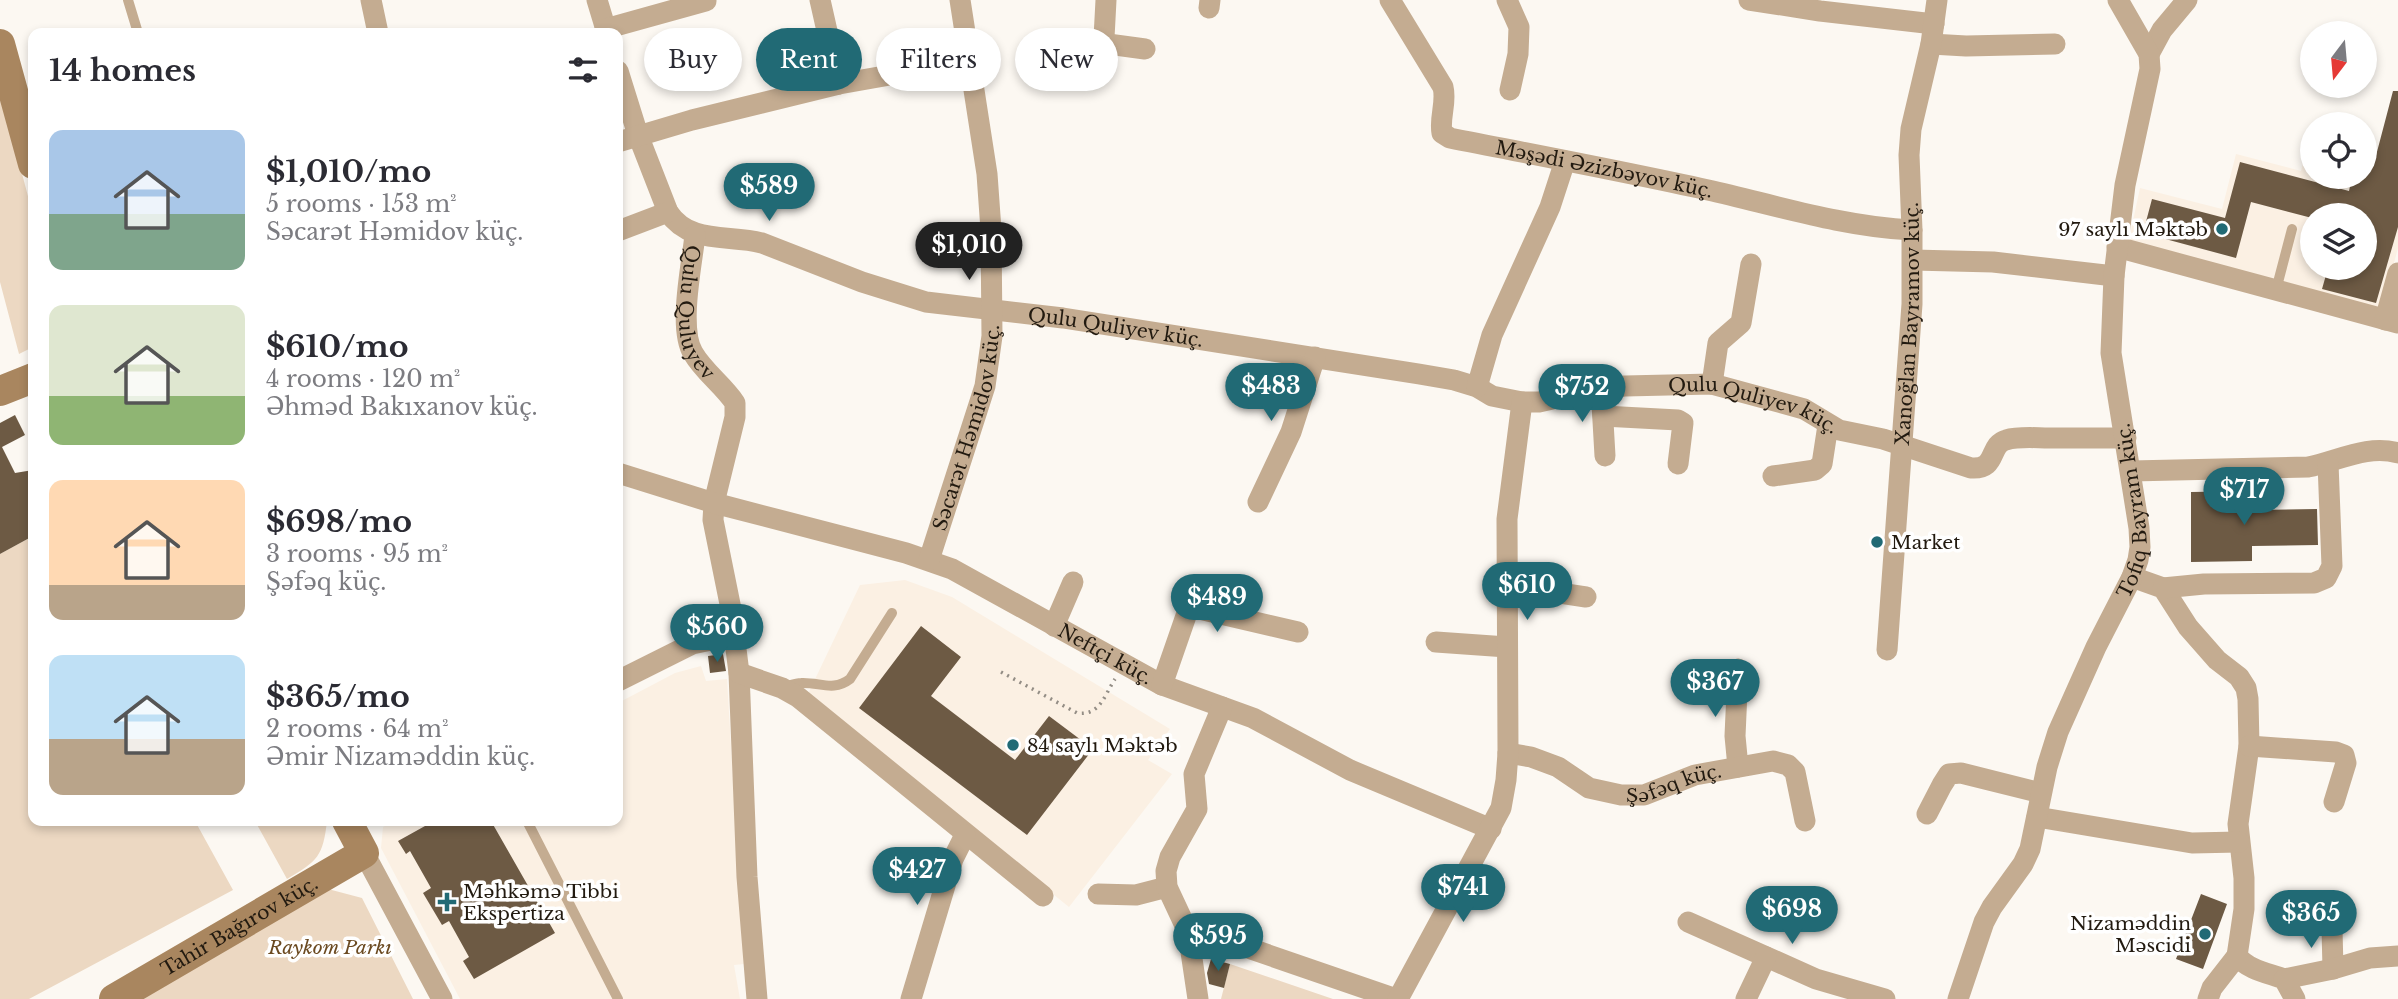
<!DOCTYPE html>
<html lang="en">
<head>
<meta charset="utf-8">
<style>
  :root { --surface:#fff; --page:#f7f7f7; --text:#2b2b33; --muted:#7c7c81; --accent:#216a75 }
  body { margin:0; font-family:"Libre Baskerville",serif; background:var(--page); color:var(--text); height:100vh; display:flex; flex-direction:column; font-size:26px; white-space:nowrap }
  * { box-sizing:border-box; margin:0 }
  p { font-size:23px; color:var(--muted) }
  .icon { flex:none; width:38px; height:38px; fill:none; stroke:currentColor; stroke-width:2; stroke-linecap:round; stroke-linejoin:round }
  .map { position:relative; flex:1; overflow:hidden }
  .sheet { position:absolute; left:28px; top:28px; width:595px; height:798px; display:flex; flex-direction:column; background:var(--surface); border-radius:14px; box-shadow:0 4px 10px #0003 }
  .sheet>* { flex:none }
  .top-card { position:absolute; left:644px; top:28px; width:665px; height:63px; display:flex; gap:14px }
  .needle { width:46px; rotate:196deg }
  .controls { position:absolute; left:2300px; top:21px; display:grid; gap:14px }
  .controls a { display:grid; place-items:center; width:77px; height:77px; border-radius:50%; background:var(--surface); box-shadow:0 4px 10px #0003; font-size:35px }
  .price { position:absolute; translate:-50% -60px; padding:0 16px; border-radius:24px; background:var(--accent); color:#fff; font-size:23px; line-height:46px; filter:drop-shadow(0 2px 4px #0008) }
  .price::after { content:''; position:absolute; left:50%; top:42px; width:21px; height:16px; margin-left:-10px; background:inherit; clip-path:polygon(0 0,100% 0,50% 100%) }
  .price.selected { background:#222; color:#fff }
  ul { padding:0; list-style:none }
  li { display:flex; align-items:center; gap:21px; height:175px; padding:0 21px }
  li span { display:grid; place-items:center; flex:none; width:196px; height:140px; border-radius:14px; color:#555 }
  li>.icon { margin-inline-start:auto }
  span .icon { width:84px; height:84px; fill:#fffc; stroke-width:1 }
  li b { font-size:30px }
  h2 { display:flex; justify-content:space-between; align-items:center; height:84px; padding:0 21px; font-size:30px }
  .chip { padding:0 24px; border-radius:32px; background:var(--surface); box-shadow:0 4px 10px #0003; font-size:24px; line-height:63px }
  .chip.selected { background:var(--accent); color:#fff }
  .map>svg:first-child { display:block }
</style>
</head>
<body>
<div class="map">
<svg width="2398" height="999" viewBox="0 0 2398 999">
  <rect width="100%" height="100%" fill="#fcf8f2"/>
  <path fill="#fbf0e3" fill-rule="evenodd" d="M2308,144L2312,145V177H2364V160L2398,169V248L2381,311L2128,244L2140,188L2222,209L2236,154L2301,171ZM2312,215H2364V268H2312Z
    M905,580L952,597L1170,729L1148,760L1172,774L1069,907L807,696L860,585Z
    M701,666L706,681L727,679L744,964L734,965L740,999H460L381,848L383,827L395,821H618V703L675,673Z"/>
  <path fill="#ecd8c2" d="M0,91L33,215V347L19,354L0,282Z
    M33,536V821H195L233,890L29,999H0V554Z
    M255,821H327C323,856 318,861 287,879Z
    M328,889L362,898L413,999H137Z
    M1230,964L1333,999H1221Z"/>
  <path fill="#6d5a44" d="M2393,91H2398V227L2376,303L2322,289L2328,268H2364V215H2312V218L2251,202L2236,258L2143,233L2152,199L2225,218L2240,162L2349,191L2352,177H2364V165L2373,167Z
    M15,415L25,435L2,447L15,473L33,470V536L0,554V423Z
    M2254,491V510L2317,509L2318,545L2252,546V561L2191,562V492Z
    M921,626L961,657L931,696L1015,760L1049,716L1093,749L1027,835L859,708Z
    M723,654L726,671L710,673L708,656Z
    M434,821H491L555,933L474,979L463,961L469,957L449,921L442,925L423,893L431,888L410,851L406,854L398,841Z
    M2201,894L2227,904L2203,969L2176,959Z
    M1211,959L1230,964L1224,988L1209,984L1207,973Z"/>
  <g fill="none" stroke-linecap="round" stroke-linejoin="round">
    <path stroke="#938d85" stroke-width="3.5" stroke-dasharray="2 5" stroke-linecap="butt" d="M1001,672L1077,713C1100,716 1104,696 1115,679"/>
    <path stroke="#c4ac91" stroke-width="10" d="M128,0L138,33
      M2276,290L2292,229
      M784,687C789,686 795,683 801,683C820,682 833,692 850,679L892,613
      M527,821L618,999"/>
    <g stroke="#c4ac91" stroke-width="21">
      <path d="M371,0L378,33"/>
      <path d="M597,0L607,33"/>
      <path d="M820,0L839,84"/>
      <path d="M1106,0L1104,38L1108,44L1145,49"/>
      <path id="s1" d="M1390,0L1443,87C1447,103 1439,117 1442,133L1450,138C1536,155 1622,171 1708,190C1775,205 1844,227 1912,230"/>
      <path d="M1507,0L1519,27L1518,54L1510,90"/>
      <path d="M1749,0L1820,11L1934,24"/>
      <path d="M1209,8L1210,0"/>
      <path d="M605,29L706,1"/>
      <path d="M1931,44L1966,46L2055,44"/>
      <path d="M2149,54L2162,30L2187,0"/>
      <path id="s2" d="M618,71L638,135L668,212C690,245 728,234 762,243L862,282L926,302L1063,318L1419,374L1454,380L1477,387L1492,396L1522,402H1539L1601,388L1625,386L1712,384L1804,409L1839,430L1883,439L1971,468C1998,470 1988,445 2006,440C2019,436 2036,438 2049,438C2075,438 2100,438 2126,438"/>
      <path d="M618,142L692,120L839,84L969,61"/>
      <path d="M618,231L668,212"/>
      <path id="s3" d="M695,235C692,264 678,328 693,353C704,372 723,385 735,403V417L714,503L713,520L731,609L739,673L747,877L757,999"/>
      <path d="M2117,247L2398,323"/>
      <path d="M1913,260L1993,262L2114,276"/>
      <path d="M2385,320L2398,273"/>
      <path d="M1712,384L1718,343L1741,323L1751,264"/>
      <path d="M1477,387L1492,335L1550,207L1565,161"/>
      <path d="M1602,404L1605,456"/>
      <path d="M1603,416L1678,420L1683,423L1678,464"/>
      <path d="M2131,471L2308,467C2338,461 2368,444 2398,453"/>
      <path id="s4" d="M618,473L714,503L906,553L952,569L1162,685L1253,718L1350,770L1491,829"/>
      <path d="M1773,476L1815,470L1822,464L1828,425"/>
      <path d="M1258,502L1291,432L1315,357"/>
      <path id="s5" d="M929,560L985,386L992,336L991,230L987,174L960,0"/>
      <path d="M2132,577L2163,588L2188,627L2217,660L2239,677L2246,688L2248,699L2249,746L2238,824L2244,878V909L2237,956C2248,970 2268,973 2284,979L2295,999"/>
      <path d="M1506,585L1586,597"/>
      <path d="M2163,588L2204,584L2314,583L2326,578L2332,566L2328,463"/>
      <path d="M1054,626L1073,582"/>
      <path d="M1436,642L1507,647"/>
      <path id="s6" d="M1887,650L1912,304V230L1909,155L1911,129L1931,44L1937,0"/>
      <path d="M1738,669L1735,736L1738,767"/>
      <path d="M739,673L782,688L798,697L1043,896"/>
      <path d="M618,681L692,644L735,635"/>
      <path d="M1162,685L1187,613L1195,608L1298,632"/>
      <path d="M2249,746L2336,752L2344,755L2346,763L2334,802"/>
      <path id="s7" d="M1508,753L1531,757L1558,767L1589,788L1621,795H1644L1695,775L1773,761L1788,765L1795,772L1805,821"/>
      <path d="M1927,814L1942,785L1949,774L1961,773L2041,793"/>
      <path d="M2037,817L2192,843L2239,842"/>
      <path d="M364,853L442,999"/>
      <path d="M1098,894L1136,895L1167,887"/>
      <path d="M1688,922L1816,979L1885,999"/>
      <path d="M2332,929L2333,969"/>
      <path d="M1188,932L1225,940L1396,999"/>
      <path d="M2284,979L2333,969L2370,958L2398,956"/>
      <path d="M911,999L953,859L965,835"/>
      <path d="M1198,999L1188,932L1167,887L1166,871L1170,857L1197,809L1194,774L1222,707"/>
      <path d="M1398,999L1501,808L1506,780L1508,753L1507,519L1522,402"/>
      <path d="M1746,999L1766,957"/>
      <path id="s8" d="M1958,999L1984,922L1992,907L2023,864L2030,849L2047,767L2058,732L2096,647L2132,577L2138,560L2140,547L2139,528L2111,353L2114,276L2125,185L2150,69L2149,54L2118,0"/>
      <path d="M2208,999L2212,988L2237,956"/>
    </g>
    <g stroke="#a9865f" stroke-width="30">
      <path d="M0,44L33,164"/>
      <path d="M0,391L33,378"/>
      <path id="s9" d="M114,999L364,853L347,821"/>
    </g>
  </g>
  <g fill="#216a75" stroke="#fff" stroke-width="2.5">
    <circle cx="2222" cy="229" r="7"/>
    <circle cx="1877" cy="542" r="7"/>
    <circle cx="1013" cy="745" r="7"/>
    <path d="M443.5 891.5h7v7h7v7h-7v7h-7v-7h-7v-7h7z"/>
    <circle cx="2205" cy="934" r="7"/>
  </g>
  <g text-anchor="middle" stroke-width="7" stroke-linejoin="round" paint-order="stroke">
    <g font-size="19" fill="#221a10" stroke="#fff">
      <text dy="7" stroke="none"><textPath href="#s1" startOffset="315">Məşədi Əzizbəyov küç.</textPath></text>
      <text dy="7" stroke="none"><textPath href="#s3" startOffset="80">Qulu Quluyev</textPath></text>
      <text dy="7" stroke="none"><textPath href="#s6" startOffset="327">Xanoğlan Bayramov küç.</textPath></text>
      <text dy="7" stroke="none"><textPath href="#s2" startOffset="618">Qulu Quliyev küç.</textPath></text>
      <text dy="7" stroke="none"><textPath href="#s2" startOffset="1269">Qulu Quliyev küç.</textPath></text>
      <text dy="7" stroke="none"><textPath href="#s5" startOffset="138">Səcarət Həmidov küç.</textPath></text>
      <text dy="7" stroke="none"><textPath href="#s8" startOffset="527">Tofiq Bayram küç.</textPath></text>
      <text dy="7" stroke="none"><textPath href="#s4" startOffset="523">Neftçi küç.</textPath></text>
      <text dy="7" stroke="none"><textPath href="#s7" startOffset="177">Şəfəq küç.</textPath></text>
      <text dy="7" stroke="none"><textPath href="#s9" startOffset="145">Tahir Bağırov küç.</textPath></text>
    </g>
    <g font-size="19" fill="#221a10" stroke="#fff" text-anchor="start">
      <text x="2208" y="236" text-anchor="end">97 saylı Məktəb</text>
      <text x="1891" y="549">Market</text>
      <text x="1027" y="752">84 saylı Məktəb</text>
      <text x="463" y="898">Məhkəmə Tibbi<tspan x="463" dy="22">Ekspertiza</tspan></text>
      <text x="2191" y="930" text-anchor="end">Nizaməddin<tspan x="2191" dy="22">Məscidi</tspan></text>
    </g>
    <g font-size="19" font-style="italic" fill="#6b4a21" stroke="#fff">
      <text x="330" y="954">Raykom Parkı</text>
    </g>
  </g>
</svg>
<div class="controls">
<a><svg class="needle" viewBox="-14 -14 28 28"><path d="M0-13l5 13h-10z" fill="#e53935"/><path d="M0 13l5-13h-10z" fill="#7c7c81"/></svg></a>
<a><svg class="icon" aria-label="locate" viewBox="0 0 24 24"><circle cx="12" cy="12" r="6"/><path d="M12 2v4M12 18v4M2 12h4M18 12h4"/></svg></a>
<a><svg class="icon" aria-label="layers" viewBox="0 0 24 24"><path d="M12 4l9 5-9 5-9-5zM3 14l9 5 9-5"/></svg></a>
</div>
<b class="price" style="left:769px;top:223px">$589</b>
<b class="price selected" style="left:969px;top:282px">$1,010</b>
<b class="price" style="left:1271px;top:423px">$483</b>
<b class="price" style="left:1582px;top:424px">$752</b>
<b class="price" style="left:2244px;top:527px">$717</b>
<b class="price" style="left:1527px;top:622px">$610</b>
<b class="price" style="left:1217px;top:634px">$489</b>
<b class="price" style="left:717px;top:664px">$560</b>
<b class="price" style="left:1715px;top:719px">$367</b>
<b class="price" style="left:917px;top:907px">$427</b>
<b class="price" style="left:1463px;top:924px">$741</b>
<b class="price" style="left:1792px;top:946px">$698</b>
<b class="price" style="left:2311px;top:950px">$365</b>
<b class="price" style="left:1218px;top:973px">$595</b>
<div class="top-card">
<a class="chip">Buy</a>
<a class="chip selected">Rent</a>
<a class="chip">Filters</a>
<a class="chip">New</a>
</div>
<section class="sheet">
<h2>14 homes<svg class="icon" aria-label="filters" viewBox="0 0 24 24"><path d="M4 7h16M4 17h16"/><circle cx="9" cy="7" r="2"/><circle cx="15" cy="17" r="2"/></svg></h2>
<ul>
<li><span style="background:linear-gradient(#a9c7e8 60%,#7fa58c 0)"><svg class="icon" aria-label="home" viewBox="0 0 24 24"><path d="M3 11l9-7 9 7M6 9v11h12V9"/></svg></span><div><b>$1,010/mo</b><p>5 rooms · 153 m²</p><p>Səcarət Həmidov küç.</p></div></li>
<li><span style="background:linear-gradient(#dfe7d0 65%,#8fb573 0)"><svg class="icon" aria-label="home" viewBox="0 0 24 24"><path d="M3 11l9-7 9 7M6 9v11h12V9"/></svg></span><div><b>$610/mo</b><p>4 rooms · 120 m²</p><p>Əhməd Bakıxanov küç.</p></div></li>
<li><span style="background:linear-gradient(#ffd9b3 75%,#b9a48a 0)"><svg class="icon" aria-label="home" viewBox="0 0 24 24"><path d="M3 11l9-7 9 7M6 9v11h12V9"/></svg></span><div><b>$698/mo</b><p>3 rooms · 95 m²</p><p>Şəfəq küç.</p></div></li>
<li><span style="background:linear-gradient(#bfe0f5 60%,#b9a48a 0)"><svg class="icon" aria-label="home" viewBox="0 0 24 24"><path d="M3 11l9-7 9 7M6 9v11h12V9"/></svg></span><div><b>$365/mo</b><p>2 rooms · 64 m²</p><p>Əmir Nizaməddin küç.</p></div></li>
</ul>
</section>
</div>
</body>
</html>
